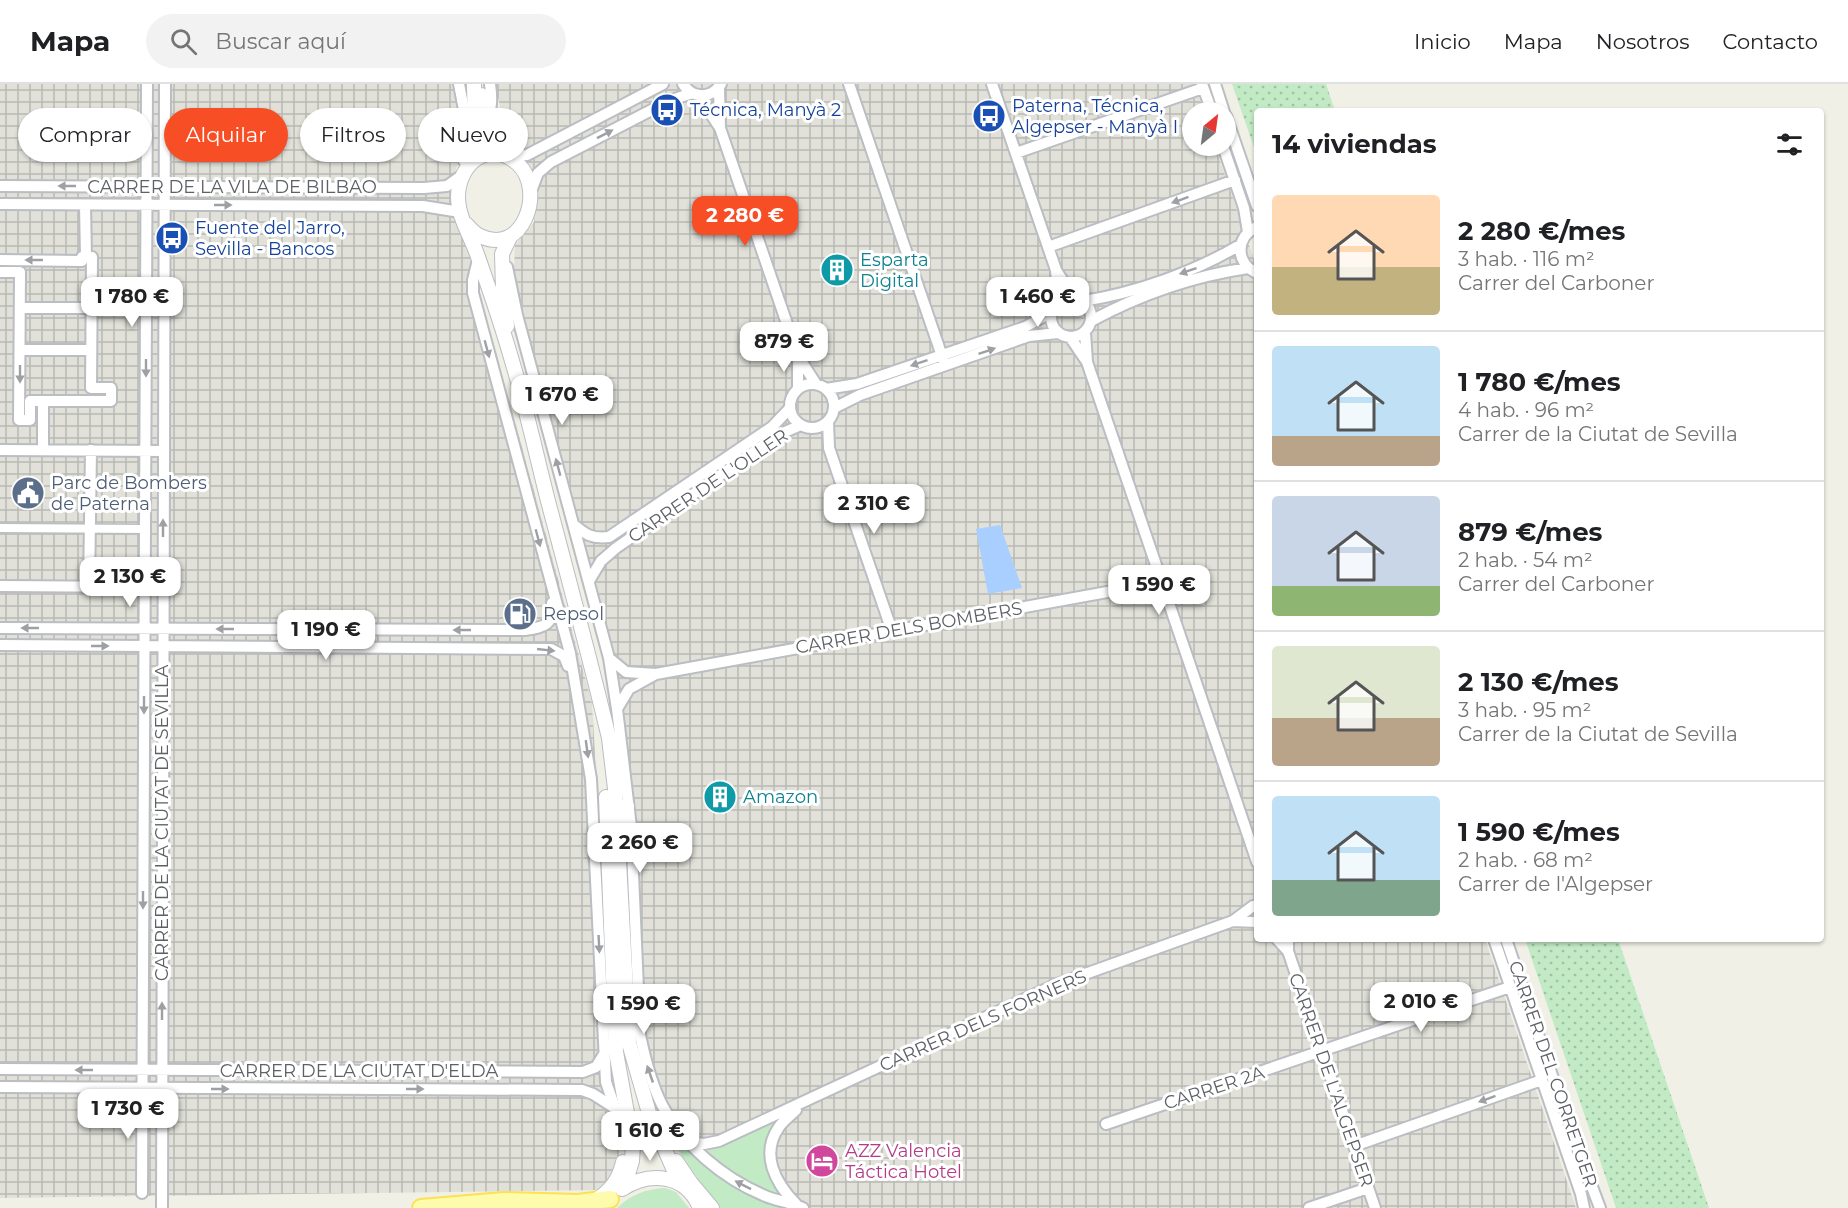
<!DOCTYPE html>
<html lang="es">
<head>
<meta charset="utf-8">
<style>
  :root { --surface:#fff; --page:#f2f2f2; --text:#202124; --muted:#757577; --line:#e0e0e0; --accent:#f74e25 }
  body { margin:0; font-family:Montserrat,sans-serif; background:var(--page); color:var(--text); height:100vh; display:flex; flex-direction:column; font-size:22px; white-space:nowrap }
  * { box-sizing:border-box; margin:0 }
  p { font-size:20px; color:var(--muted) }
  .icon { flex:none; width:33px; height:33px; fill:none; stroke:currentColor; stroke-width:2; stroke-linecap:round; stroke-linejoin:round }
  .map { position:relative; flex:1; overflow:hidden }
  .panel { position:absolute; left:1254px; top:24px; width:570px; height:834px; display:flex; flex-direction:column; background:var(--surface); border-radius:6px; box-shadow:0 2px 4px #0004 }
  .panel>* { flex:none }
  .guide { position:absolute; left:18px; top:24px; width:570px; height:54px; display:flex; gap:12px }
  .needle { width:39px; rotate:29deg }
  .tools { position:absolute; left:1182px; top:18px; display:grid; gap:12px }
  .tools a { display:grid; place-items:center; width:54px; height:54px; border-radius:50%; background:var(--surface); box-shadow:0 2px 4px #0004; font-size:30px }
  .price { position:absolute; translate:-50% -51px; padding:0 14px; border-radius:12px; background:#fff; color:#222; font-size:20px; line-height:39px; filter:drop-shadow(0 2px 3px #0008) }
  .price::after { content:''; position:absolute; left:50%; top:36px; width:18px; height:14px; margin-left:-9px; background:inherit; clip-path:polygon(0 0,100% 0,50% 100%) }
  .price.on { background:var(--accent); color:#fff }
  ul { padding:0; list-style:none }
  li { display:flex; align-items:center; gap:18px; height:150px; padding:0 18px }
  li+li { border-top:2px solid var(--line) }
  li span { display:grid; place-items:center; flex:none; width:168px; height:120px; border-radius:6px; color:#555 }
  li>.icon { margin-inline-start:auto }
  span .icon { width:72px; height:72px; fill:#fffc; stroke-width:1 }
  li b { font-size:26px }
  h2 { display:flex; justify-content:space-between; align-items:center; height:72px; padding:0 18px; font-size:26px }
  .chip { padding:0 21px; border-radius:27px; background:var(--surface); box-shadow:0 2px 4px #0004; font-size:21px; line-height:54px }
  .chip.on { background:var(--accent); color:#fff }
  header { display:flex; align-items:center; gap:36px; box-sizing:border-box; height:84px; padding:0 30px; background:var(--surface); border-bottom:2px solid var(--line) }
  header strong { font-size:28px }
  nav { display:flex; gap:33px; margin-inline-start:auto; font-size:21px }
  .search { width:420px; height:54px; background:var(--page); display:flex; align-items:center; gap:15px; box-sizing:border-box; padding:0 21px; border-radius:33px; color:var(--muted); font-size:22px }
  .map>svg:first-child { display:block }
</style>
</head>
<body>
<header>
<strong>Mapa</strong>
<div class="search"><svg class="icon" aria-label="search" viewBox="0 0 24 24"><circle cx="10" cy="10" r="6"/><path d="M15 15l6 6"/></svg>Buscar aquí</div>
<nav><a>Inicio</a><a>Mapa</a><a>Nosotros</a><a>Contacto</a></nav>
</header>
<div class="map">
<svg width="1848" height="1124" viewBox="0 0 1848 1124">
  <defs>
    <pattern id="industrial-grid" width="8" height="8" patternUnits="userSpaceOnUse" patternTransform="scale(1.5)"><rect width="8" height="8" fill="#e1e1da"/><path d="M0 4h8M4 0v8" fill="none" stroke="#babab5"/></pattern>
    <pattern id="park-dots" width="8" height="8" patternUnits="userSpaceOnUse" patternTransform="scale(1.5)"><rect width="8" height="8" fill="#c1eac5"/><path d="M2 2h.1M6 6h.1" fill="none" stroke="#a0c1a4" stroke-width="1.8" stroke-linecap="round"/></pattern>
  </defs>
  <rect width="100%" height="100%" fill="#f1f0e6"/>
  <path fill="url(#industrial-grid)" d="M0,0H466L460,74L454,90V132L462,144L592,619L620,1090L602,1106L0,1114Z
    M495,0H1195L1204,28H1192V62H1215L1257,184V855H1485L1576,1124H752L683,1073L669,1051L640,971L623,702L609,600L517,253L512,225L515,161L534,138L539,104L520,71L507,53Z"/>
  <path fill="#c1eac5" d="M777,1035L778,1037L767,1074L768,1087L780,1112C753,1107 726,1085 705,1068L716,1064Z
    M680,1055L754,1112L785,1124H720L714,1118L674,1060Z
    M665,1104L676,1108L689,1124H617C630,1111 646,1105 665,1104Z"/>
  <path fill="url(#park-dots)" d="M1232,0H1326L1335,27H1257V72Z
    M1525,855H1618L1709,1124H1616Z"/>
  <path fill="#a8cfff" d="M1000,441L1022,504L988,510L976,445Z"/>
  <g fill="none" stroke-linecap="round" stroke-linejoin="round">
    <defs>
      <path id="pedestrian" d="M0,444L145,445"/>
      <path id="minor" d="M459,0L465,31L464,77
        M683,0C693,15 711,15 721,0
        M849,0L945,281
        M992,0L1056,186L1058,217
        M1202,0L1212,28
        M1215,0L1224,28
        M719,5L720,44
        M699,12L720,44L798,272L816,300
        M1226,32L1257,122
        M486,38C492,25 492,14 490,0
        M1223,62L1244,124L1248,148
        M1016,69L1203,4
        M508,73L527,71L663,0
        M0,102L424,104L447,102L461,92
        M530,110L538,89L551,78L669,17L692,9
        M0,120L423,122L460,128
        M85,121L86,173
        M1257,143C1235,152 1235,180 1257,189
        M1048,163L1235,96
        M0,176L82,177V173H92L91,304H111V317H30V336H19L20,188H0
        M478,176L473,196V209L570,569L591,695L606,998L615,1024L627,1037
        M507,183L517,231L609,574L617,625L631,743L640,951C645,975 651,999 662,1021C683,1061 723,1094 763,1111C776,1117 790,1118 803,1124
        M1057,188L1074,213
        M1051 233a20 20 0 1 1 40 0a20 20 0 1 1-40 0Z
        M1083,217C1136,209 1194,188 1240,161
        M20,224H92
        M1091,237C1139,211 1194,192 1248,184
        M1085,248L1087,278L1257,778
        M1070,253L1087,278
        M20,266H91
        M798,273V305
        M790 322a22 22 0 1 1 44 0a22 22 0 1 1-44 0Z
        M826,305L857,300L1025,243L1052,228
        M834,324L860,311L1029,252L1058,249
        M828,337L829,364L892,547
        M0,366L164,367
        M43,366V317
        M573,440C586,451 592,455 609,453L772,343L790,324
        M589,497L601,477L616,464L778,351L801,341
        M0,502L145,503
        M89,503L91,366
        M0,544L525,546C545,543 554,541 552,519
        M0,561L551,565L564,572L568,582
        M609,574L626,588L656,590L1162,498
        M617,625L629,605L656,590
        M1233,837L1257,838
        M1277,855L1288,867
        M1288,855V867L1375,1124
        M1494,855L1581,1110L1584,1124
        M1506,855L1568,1039L1600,1124
        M0,985L583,988L596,983L604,970
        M0,1003L582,1006L593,1010L615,1024
        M1106,1040L1510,903
        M689,1058L704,1060L719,1057L1057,900L1233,837L1253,822
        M1354,1062L1542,996
        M142,1109L147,0
        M796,1120C775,1099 760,1070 779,1043C783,1037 791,1031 796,1026
        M162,1124L165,0
        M1309,1124L1368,1104"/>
      <path id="tertiary" d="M481,11L488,51L503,71
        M469,80L475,46L474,0
        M466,140C470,144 475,150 480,152C523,173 546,106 518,80C489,54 458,80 458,113C458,134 472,154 478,173C490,207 502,242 512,277C526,323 536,370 548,417C569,496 590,575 609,654L615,705L629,959L649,1029L679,1098
        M507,242L503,205L502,170L510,153
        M606,713L616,968L633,1062L632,1077L624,1104
        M625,751L627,722
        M676,1077L691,1099L712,1124
        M622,1105C650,1087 686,1090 700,1124
        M595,1117C611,1106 619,1096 623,1078"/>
      <path id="primary" d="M421,1124L504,1117L578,1119L610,1115"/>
    </defs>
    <use href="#pedestrian" stroke="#babdc2" stroke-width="11"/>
    <use href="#minor" stroke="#babdc2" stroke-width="14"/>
    <use href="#tertiary" stroke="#babdc2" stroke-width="16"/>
    <use href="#primary" stroke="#fde153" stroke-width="20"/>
    <use href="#pedestrian" stroke="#fff" stroke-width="8"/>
    <use href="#minor" stroke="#fff" stroke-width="10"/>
    <use href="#tertiary" stroke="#fff" stroke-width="14"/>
    <use href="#primary" stroke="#fffbad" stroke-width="16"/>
  </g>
  <defs><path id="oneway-solid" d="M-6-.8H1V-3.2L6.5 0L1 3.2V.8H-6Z" transform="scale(1.5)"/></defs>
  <g fill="#9ea0a4">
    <use href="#oneway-solid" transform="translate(605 50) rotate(-27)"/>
    <use href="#oneway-solid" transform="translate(67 102) rotate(-180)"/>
    <use href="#oneway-solid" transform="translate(1180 116) rotate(160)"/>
    <use href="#oneway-solid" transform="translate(223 121)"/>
    <use href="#oneway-solid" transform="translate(34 176) rotate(-180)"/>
    <use href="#oneway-solid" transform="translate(1188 187) rotate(161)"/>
    <use href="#oneway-solid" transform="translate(487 265) rotate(75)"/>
    <use href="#oneway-solid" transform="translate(987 267) rotate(-19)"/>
    <use href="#oneway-solid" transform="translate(919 279) rotate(161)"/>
    <use href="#oneway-solid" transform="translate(146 284) rotate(90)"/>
    <use href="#oneway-solid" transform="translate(20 290) rotate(90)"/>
    <use href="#oneway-solid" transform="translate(558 383) rotate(-105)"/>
    <use href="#oneway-solid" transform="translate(163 444) rotate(-90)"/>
    <use href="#oneway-solid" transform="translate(538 454) rotate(75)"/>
    <use href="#oneway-solid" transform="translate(30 544) rotate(-180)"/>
    <use href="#oneway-solid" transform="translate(225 545) rotate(-180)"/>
    <use href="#oneway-solid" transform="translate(462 546) rotate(-180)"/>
    <use href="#oneway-solid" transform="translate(100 562)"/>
    <use href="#oneway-solid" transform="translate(546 566) rotate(6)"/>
    <use href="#oneway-solid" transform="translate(144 621) rotate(90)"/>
    <use href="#oneway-solid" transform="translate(587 665) rotate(82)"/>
    <use href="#oneway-solid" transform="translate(143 816) rotate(90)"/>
    <use href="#oneway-solid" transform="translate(599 860) rotate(87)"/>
    <use href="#oneway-solid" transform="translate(162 927) rotate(-90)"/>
    <use href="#oneway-solid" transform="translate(84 986) rotate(-180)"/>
    <use href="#oneway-solid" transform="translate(650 990) rotate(-109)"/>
    <use href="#oneway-solid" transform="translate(220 1005)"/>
    <use href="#oneway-solid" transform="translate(415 1005)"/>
    <use href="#oneway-solid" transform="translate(1487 1015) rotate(160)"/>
    <use href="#oneway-solid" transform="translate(743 1101) rotate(-153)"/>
  </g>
  <defs>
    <symbol id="bus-disc" viewBox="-11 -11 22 22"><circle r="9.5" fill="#1a4fb4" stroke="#fff"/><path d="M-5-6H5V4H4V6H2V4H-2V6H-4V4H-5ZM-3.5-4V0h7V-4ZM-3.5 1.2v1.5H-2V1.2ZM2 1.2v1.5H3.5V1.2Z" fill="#fff"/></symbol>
    <symbol id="building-disc" viewBox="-11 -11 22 22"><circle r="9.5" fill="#0f9aa8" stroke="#fff"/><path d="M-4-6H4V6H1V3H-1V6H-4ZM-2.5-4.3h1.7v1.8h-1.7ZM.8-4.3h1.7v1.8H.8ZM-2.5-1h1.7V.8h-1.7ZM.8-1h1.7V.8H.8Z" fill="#fff"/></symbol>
    <symbol id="civic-disc" viewBox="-11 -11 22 22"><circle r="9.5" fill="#5c6f8a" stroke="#fff"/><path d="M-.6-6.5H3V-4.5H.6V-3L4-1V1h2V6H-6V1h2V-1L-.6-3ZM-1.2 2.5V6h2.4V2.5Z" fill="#fff"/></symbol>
    <symbol id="fuel-disc" viewBox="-11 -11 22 22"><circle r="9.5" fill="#5c6f8a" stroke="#fff"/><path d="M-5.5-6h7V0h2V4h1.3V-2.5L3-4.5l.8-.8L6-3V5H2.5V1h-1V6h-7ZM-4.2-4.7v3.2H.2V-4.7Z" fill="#fff"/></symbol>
    <symbol id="hotel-disc" viewBox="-11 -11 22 22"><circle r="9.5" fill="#d1479c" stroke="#fff"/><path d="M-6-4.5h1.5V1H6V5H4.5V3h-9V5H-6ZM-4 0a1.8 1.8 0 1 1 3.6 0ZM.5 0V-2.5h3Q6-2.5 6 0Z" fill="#fff"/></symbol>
  </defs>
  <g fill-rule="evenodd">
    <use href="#bus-disc" x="648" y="7" width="38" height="38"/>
    <use href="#bus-disc" x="970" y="13" width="38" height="38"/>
    <use href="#bus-disc" x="153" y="135" width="38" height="38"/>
    <use href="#building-disc" x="818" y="167" width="38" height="38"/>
    <use href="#civic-disc" x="9" y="390" width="38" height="38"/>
    <use href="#fuel-disc" x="501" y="511" width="38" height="38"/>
    <use href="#building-disc" x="701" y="694" width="38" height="38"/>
    <use href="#hotel-disc" x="803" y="1058" width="38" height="38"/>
  </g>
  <g text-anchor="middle" stroke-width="6" stroke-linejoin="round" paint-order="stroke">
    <g font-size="18" fill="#164399" stroke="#fff" text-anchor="start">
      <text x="1012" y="28">Paterna, Técnica,<tspan x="1012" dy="21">Algepser - Manyà I</tspan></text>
      <text x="690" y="32">Técnica, Manyà 2</text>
      <text x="195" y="150">Fuente del Jarro,<tspan x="195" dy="21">Sevilla - Bancos</tspan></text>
    </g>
    <g font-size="18" fill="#5d6167" stroke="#fff">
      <text x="232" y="109">CARRER DE LA VILA DE BILBAO</text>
      <text transform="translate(708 402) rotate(-34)" y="6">CARRER DE L'OLLER</text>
      <text transform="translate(909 544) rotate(-10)" y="6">CARRER DELS BOMBERS</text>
      <text transform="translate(162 739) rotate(-90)" y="6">CARRER DE LA CIUTAT DE SEVILLA</text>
      <text transform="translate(983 937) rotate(-24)" y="6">CARRER DELS FORNERS</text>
      <text x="359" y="993">CARRER DE LA CIUTAT D'ELDA</text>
      <text transform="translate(1553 990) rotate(71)" y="6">CARRER DEL CORRETGER</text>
      <text transform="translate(1331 996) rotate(71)" y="6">CARRER DE L'ALGEPSER</text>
      <text transform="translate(1214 1004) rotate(-18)" y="6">CARRER 2A</text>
    </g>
    <g font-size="18" fill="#0d838f" stroke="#fff" text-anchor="start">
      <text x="860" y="182">Esparta<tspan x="860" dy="21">Digital</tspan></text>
      <text x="743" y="719">Amazon</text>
    </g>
    <g font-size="18" fill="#4e5e75" stroke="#fff" text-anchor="start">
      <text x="51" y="405">Parc de Bombers<tspan x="51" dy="21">de Paterna</tspan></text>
      <text x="543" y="536">Repsol</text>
    </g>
    <g font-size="18" fill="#b23c85" stroke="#fff" text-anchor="start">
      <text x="845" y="1073">AZZ Valencia<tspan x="845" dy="21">Táctica Hotel</tspan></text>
    </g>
  </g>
</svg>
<div class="tools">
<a><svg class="needle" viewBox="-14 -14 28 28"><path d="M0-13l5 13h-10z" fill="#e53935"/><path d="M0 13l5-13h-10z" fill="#757577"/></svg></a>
</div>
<b class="price on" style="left:745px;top:163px">2 280 €</b>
<b class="price" style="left:132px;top:244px">1 780 €</b>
<b class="price" style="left:1038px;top:244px">1 460 €</b>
<b class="price" style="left:784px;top:289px">879 €</b>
<b class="price" style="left:562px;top:342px">1 670 €</b>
<b class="price" style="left:874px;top:451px">2 310 €</b>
<b class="price" style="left:130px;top:524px">2 130 €</b>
<b class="price" style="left:1159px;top:532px">1 590 €</b>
<b class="price" style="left:326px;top:577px">1 190 €</b>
<b class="price" style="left:640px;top:790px">2 260 €</b>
<b class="price" style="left:1421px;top:949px">2 010 €</b>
<b class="price" style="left:644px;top:951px">1 590 €</b>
<b class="price" style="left:128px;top:1056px">1 730 €</b>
<b class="price" style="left:650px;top:1078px">1 610 €</b>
<div class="guide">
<a class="chip">Comprar</a>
<a class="chip on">Alquilar</a>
<a class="chip">Filtros</a>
<a class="chip">Nuevo</a>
</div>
<section class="panel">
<h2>14 viviendas<svg class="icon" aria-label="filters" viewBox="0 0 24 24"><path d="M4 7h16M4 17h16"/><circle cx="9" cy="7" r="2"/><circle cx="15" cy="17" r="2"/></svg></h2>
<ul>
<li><span style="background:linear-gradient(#ffd9b3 60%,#c2b280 0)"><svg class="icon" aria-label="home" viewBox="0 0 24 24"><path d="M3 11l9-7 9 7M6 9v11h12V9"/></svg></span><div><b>2 280 €/mes</b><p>3 hab. · 116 m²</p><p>Carrer del Carboner</p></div></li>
<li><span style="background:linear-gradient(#bfe0f5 75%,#b9a48a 0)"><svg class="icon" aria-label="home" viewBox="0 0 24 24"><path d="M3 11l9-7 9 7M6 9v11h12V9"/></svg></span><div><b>1 780 €/mes</b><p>4 hab. · 96 m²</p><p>Carrer de la Ciutat de Sevilla</p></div></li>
<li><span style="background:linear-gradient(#c9d6e8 75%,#8fb573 0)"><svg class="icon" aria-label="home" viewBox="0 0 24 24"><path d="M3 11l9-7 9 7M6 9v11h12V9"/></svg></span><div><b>879 €/mes</b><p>2 hab. · 54 m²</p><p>Carrer del Carboner</p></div></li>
<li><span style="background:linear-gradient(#dfe7d0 60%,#b9a48a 0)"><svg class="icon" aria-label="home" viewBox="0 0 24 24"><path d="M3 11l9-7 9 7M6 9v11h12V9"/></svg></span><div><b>2 130 €/mes</b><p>3 hab. · 95 m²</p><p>Carrer de la Ciutat de Sevilla</p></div></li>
<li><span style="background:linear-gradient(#bfe0f5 70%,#7fa58c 0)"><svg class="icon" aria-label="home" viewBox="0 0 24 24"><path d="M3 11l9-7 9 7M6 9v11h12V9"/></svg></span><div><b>1 590 €/mes</b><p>2 hab. · 68 m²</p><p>Carrer de l'Algepser</p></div></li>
</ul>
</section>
</div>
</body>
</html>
